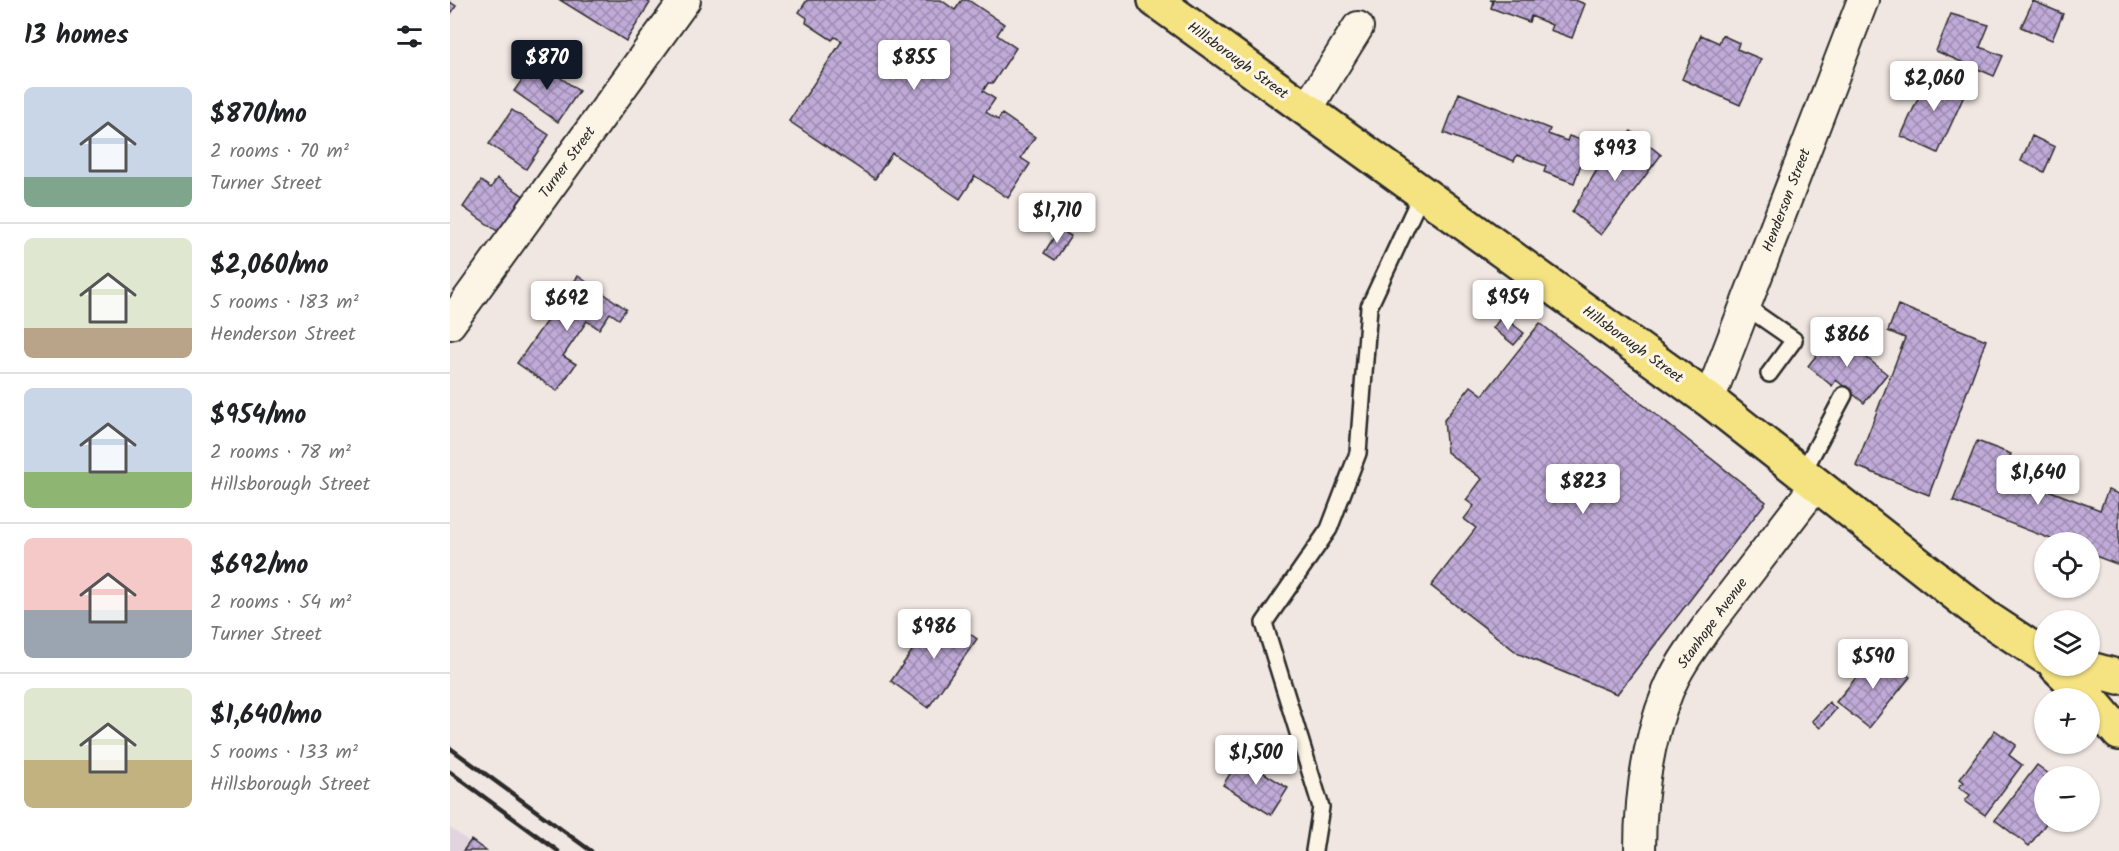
<!DOCTYPE html>
<html lang="en">
<head>
<meta charset="utf-8">
<style>
  :root { --surface:#fff; --page:#f2f2f2; --text:#202124; --muted:#757577; --line:#e0e0e0; --accent:#111827 }
  body { margin:0; font-family:Kalam,sans-serif; background:var(--page); color:var(--text); height:100vh; display:flex; flex-direction:column; font-size:22px; white-space:nowrap }
  * { box-sizing:border-box; margin:0 }
  p { font-size:20px; color:var(--muted) }
  .icon { flex:none; width:33px; height:33px; fill:none; stroke:currentColor; stroke-width:2; stroke-linecap:round; stroke-linejoin:round }
  .map { position:relative; flex:1; overflow:hidden }
  .panel { display:flex; flex-direction:column; background:var(--surface); width:450px }
  .panel>* { flex:none }
  .fabs { position:absolute; left:1584px; top:532px; display:grid; gap:12px }
  .fabs a { display:grid; place-items:center; width:66px; height:66px; border-radius:50%; background:var(--surface); box-shadow:0 2px 4px #0004; font-size:30px }
  .price { position:absolute; translate:-50% -51px; padding:0 14px; border-radius:6px; background:#fff; color:#222; font-size:20px; line-height:39px; filter:drop-shadow(0 2px 3px #0008) }
  .price::after { content:''; position:absolute; left:50%; top:36px; width:18px; height:14px; margin-left:-9px; background:inherit; clip-path:polygon(0 0,100% 0,50% 100%) }
  .price.on { background:var(--accent); color:#fff }
  ul { padding:0; list-style:none }
  li { display:flex; align-items:center; gap:18px; height:150px; padding:0 24px }
  li+li { border-top:2px solid var(--line) }
  li span { display:grid; place-items:center; flex:none; width:168px; height:120px; border-radius:9px; color:#555 }
  li>.icon { margin-inline-start:auto }
  span .icon { width:72px; height:72px; fill:#fffc; stroke-width:1 }
  li b { font-size:26px }
  h2 { display:flex; justify-content:space-between; align-items:center; height:72px; padding:0 24px; font-size:26px }
  main { display:flex; flex:1; min-height:0 }
  .map>svg:first-child { display:block }
</style>
</head>
<body>
<main>
<section class="panel">
<h2>13 homes<svg class="icon" aria-label="filters" viewBox="0 0 24 24"><path d="M4 7h16M4 17h16"/><circle cx="9" cy="7" r="2"/><circle cx="15" cy="17" r="2"/></svg></h2>
<ul>
<li><span style="background:linear-gradient(#c9d6e8 75%,#7fa58c 0)"><svg class="icon" aria-label="home" viewBox="0 0 24 24"><path d="M3 11l9-7 9 7M6 9v11h12V9"/></svg></span><div><b>$870/mo</b><p>2 rooms · 70 m²</p><p>Turner Street</p></div></li>
<li><span style="background:linear-gradient(#dfe7d0 75%,#b9a48a 0)"><svg class="icon" aria-label="home" viewBox="0 0 24 24"><path d="M3 11l9-7 9 7M6 9v11h12V9"/></svg></span><div><b>$2,060/mo</b><p>5 rooms · 183 m²</p><p>Henderson Street</p></div></li>
<li><span style="background:linear-gradient(#c9d6e8 70%,#8fb573 0)"><svg class="icon" aria-label="home" viewBox="0 0 24 24"><path d="M3 11l9-7 9 7M6 9v11h12V9"/></svg></span><div><b>$954/mo</b><p>2 rooms · 78 m²</p><p>Hillsborough Street</p></div></li>
<li><span style="background:linear-gradient(#f6c9c9 60%,#9aa5b1 0)"><svg class="icon" aria-label="home" viewBox="0 0 24 24"><path d="M3 11l9-7 9 7M6 9v11h12V9"/></svg></span><div><b>$692/mo</b><p>2 rooms · 54 m²</p><p>Turner Street</p></div></li>
<li><span style="background:linear-gradient(#dfe7d0 60%,#c2b280 0)"><svg class="icon" aria-label="home" viewBox="0 0 24 24"><path d="M3 11l9-7 9 7M6 9v11h12V9"/></svg></span><div><b>$1,640/mo</b><p>5 rooms · 133 m²</p><p>Hillsborough Street</p></div></li>
</ul>
</section>
<div class="map">
<svg width="1669" height="851" viewBox="0 0 1669 851">
  <defs>
    <pattern id="building-cross-hatch" width="8" height="8" patternUnits="userSpaceOnUse" patternTransform="scale(1.5)"><rect width="8" height="8" fill="#c0aad8"/><path d="M0 0l8 8M0 8l8-8" fill="none" stroke="#9c8baf"/></pattern>
  </defs>
  <rect width="100%" height="100%" fill="#f0e6e2"/>
  <filter id="ink" filterUnits="userSpaceOnUse"><feTurbulence type="fractalNoise" baseFrequency=".0167" numOctaves="2"/><feDisplacementMap in="SourceGraphic" scale="12" xChannelSelector="R" yChannelSelector="G"/><feConvolveMatrix kernelMatrix="1 2 1 2 8 2 1 2 1" color-interpolation-filters="sRGB"/></filter>
  <g filter="url(#ink)">
    <path fill="#e2d4df" d="M0,828L32,851H0Z"/>
    <path fill="url(#building-cross-hatch)" stroke="#2b2b2b" stroke-width="1.5" d="M110,0H195L200,3L176,41Z
      M357,0H491L505,10L512,0H518L554,24L547,35L566,48L543,83H538L533,91L545,99L536,112L548,120L552,114L585,137L571,158L580,164L558,198L525,176L510,199L442,153L425,179L339,121L392,41L385,37L382,40L356,23L357,18L349,12Z
      M1040,0H1125L1135,4L1122,38L1100,30L1102,25L1081,16L1079,22L1041,8L1043,1Z
      M1583,1L1613,14L1602,40L1571,27Z
      M0,2L6,6L0,15Z
      M1501,14L1539,25L1530,47L1553,56L1544,76L1486,51Z
      M1251,35L1269,43L1272,35L1289,43L1287,49L1311,59L1290,105L1232,79Z
      M86,60L129,91L108,122L64,91Z
      M1481,70L1518,87L1488,153L1451,136Z
      M1009,93L1100,129L1098,134L1117,141L1119,136L1139,143L1124,183L1094,172L1096,166L1067,155L1064,161L994,133Z
      M62,110L99,135L76,169L39,144Z
      M1181,131L1211,155L1151,235L1122,212L1148,168Z
      M1582,136L1605,147L1594,172L1571,161Z
      M47,178L78,199L53,235L13,207L31,181L41,188Z
      M609,229L621,236L605,260L594,253Z
      M128,276L176,309L169,319L160,313L149,329L137,321L113,356L126,364L107,391L67,363Z
      M1448,305L1536,340L1479,495L1406,466L1455,338L1438,331Z
      M1052,316L1074,333L1064,345L1043,328Z
      M1090,323L1316,502L1167,694L1069,654L981,586L1026,528L1014,519L1024,506L1016,500L1032,479L997,452L994,420L1021,386L1033,395Z
      M1385,332L1437,374L1414,403L1386,380L1382,386L1358,366Z
      M1527,441L1561,454L1554,473L1650,510L1658,490L1669,494V565L1640,554V543H1611L1503,501Z
      M489,612L527,639L478,708L441,681Z
      M1428,651L1460,677L1419,728L1386,702Z
      M1379,702L1386,709L1370,728L1362,721Z
      M1545,730L1566,745L1559,755L1572,765L1535,815L1515,801L1520,795L1509,787L1514,782L1510,779Z
      M790,758L838,788L821,815L773,785Z
      M1587,765L1603,777H1594V822H1597L1579,846L1545,820Z
      M21,840L36,851H13Z"/>
    <g fill="none" stroke-linecap="round" stroke-linejoin="round">
      <defs>
        <path id="lane" d="M1295,306L1344,340L1319,374
          M1352,474L1394,395
          M864,851L871,807L814,623L879,529L908,453L919,307L972,193"/>
        <path id="street" d="M857,109L908,27
          M0,324L235,0
          M1259,400L1413,0
          M1190,851C1190,797 1197,742 1218,691C1227,668 1242,648 1256,628L1366,485"/>
        <path id="primary" d="M705,0L1259,400L1535,617L1594,656
          M1606,666L1640,699L1669,733
          M1629,666L1669,677"/>
      </defs>
      <use href="#lane" stroke="#2b2b2b" stroke-width="20"/>
      <use href="#street" stroke="#2b2b2b" stroke-width="34"/>
      <use href="#primary" stroke="#2b2b2b" stroke-width="38"/>
      <use href="#lane" stroke="#fcf5e5" stroke-width="15"/>
      <use href="#street" stroke="#fcf5e5" stroke-width="30"/>
      <use href="#primary" stroke="#f5e382" stroke-width="33"/>
      <path stroke="#2b2b2b" stroke-width="4.5" d="M0,748L141,851
        M0,772L108,851"/>
    </g>
  </g>
  <g text-anchor="middle" stroke-width="6" stroke-linejoin="round" paint-order="stroke">
    <g font-size="15" fill="#2b2b2b" stroke="#fcf5e5">
      <text transform="translate(788 60) rotate(36)" y="5">Hillsborough Street</text>
      <text transform="translate(117 162) rotate(-54)" y="5">Turner Street</text>
      <text transform="translate(1336 200) rotate(-69)" y="5">Henderson Street</text>
      <text transform="translate(1183 344) rotate(36)" y="5">Hillsborough Street</text>
      <text transform="translate(1262 623) rotate(-54)" y="5">Stanhope Avenue</text>
    </g>
  </g>
</svg>
<div class="fabs">
<a><svg class="icon" aria-label="locate" viewBox="0 0 24 24"><circle cx="12" cy="12" r="6"/><path d="M12 2v4M12 18v4M2 12h4M18 12h4"/></svg></a>
<a><svg class="icon" aria-label="layers" viewBox="0 0 24 24"><path d="M12 4l9 5-9 5-9-5zM3 14l9 5 9-5"/></svg></a>
<a>+</a>
<a>−</a>
</div>
<b class="price on" style="left:97px;top:91px">$870</b>
<b class="price" style="left:464px;top:91px">$855</b>
<b class="price" style="left:1484px;top:112px">$2,060</b>
<b class="price" style="left:1165px;top:182px">$993</b>
<b class="price" style="left:607px;top:244px">$1,710</b>
<b class="price" style="left:1058px;top:331px">$954</b>
<b class="price" style="left:117px;top:332px">$692</b>
<b class="price" style="left:1397px;top:368px">$866</b>
<b class="price" style="left:1588px;top:506px">$1,640</b>
<b class="price" style="left:1133px;top:515px">$823</b>
<b class="price" style="left:484px;top:660px">$986</b>
<b class="price" style="left:1423px;top:690px">$590</b>
<b class="price" style="left:806px;top:786px">$1,500</b>
</div>
</main>
</body>
</html>
